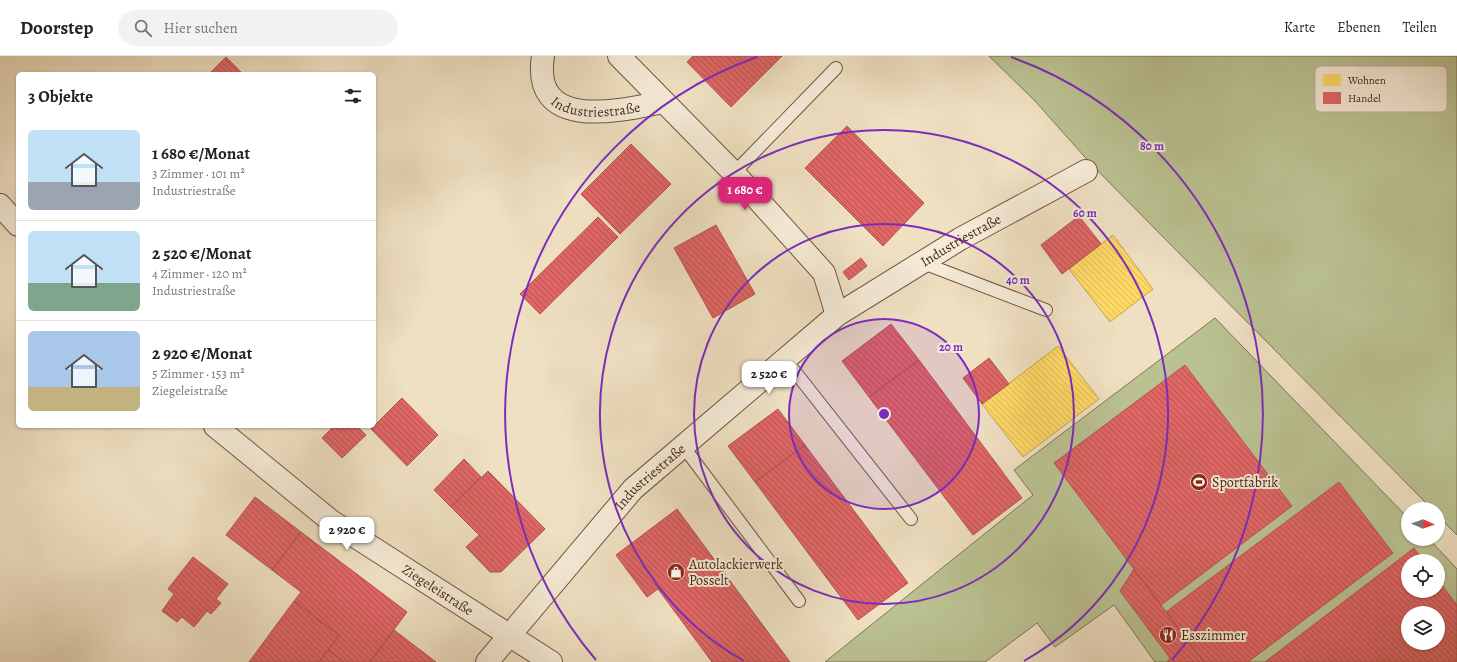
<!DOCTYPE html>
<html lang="de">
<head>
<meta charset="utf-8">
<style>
  :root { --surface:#fff; --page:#f2f2f2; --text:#222; --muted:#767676; --line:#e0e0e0; --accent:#db2777 }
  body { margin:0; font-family:Alegreya,serif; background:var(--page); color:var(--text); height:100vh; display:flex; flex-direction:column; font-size:15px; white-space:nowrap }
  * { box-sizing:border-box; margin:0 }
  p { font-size:13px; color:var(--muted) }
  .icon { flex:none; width:22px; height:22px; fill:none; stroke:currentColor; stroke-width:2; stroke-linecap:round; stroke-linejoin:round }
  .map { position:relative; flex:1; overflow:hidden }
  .drawer { position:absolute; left:16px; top:16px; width:360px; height:356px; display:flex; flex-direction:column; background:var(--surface); border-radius:6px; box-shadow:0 1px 3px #0004 }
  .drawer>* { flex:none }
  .needle { width:26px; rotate:92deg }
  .fabs { position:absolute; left:1401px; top:446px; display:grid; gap:8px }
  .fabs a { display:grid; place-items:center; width:44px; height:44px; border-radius:50%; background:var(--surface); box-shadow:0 1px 3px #0004; font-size:20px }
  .price { position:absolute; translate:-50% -34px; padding:0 9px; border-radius:8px; background:#fff; color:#222; font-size:13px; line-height:26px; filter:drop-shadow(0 1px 2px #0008) }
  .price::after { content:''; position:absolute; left:50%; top:24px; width:12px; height:9px; margin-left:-6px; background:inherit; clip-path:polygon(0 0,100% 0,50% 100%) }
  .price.current { background:var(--accent); color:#fff }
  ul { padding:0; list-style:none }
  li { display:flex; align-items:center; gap:12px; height:100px; padding:0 12px }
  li+li { border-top:1px solid var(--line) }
  li span { display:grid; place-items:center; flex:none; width:112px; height:80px; border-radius:6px; color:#555 }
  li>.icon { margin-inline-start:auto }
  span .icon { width:48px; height:48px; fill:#fffc; stroke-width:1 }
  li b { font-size:17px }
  h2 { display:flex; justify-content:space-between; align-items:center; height:48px; padding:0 12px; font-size:17px }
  header { display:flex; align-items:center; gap:24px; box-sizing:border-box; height:56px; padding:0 20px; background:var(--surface); border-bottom:1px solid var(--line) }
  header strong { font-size:19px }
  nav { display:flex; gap:22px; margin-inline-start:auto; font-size:14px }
  .search { width:280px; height:36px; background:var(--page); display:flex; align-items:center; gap:10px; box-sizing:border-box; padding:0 14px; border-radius:22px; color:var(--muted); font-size:15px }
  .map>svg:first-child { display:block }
</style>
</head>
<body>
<header>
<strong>Doorstep</strong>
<div class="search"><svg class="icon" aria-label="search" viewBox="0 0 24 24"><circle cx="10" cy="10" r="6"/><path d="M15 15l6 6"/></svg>Hier suchen</div>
<nav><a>Karte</a><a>Ebenen</a><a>Teilen</a></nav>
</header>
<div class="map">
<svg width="1457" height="606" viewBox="0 0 1457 606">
  <defs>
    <pattern id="homes-back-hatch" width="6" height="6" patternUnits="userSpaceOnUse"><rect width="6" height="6" fill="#ffd966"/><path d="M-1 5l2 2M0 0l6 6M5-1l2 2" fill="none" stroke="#dcba58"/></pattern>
    <pattern id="shops-back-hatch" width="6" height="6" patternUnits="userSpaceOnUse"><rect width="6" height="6" fill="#e06666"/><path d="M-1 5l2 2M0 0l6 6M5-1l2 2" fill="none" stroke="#b85453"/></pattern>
  </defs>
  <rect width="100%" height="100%" fill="#efe0c2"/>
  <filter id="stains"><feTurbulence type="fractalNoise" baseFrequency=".005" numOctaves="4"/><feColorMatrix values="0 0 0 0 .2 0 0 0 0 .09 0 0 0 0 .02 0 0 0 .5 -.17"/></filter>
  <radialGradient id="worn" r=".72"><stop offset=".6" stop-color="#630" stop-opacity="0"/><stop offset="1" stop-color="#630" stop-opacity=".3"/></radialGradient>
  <path fill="#bbc292" stroke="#827454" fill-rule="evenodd" d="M989,0H1457V479L1438,460V453H1432L1092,109L1035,45Z
    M1215,262L1408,462V483H1429L1457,513V606H1155L1114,549L1055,591L1037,567L985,606H825L1033,439L1014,414ZM1408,505H1438V535H1408ZM1408,557H1438V587H1408Z"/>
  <path fill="url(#homes-back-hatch)" stroke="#c8a44e" d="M1113,179L1153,233L1110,266L1069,213Z
    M1058,290L1099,343L1023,401L982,348Z"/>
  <path fill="url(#shops-back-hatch)" stroke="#b3534e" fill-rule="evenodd" d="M693,0H782L731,51L687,6Z
    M226,1L243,18H209Z
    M847,70L924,147L883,190L805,112Z
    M631,88L671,128L620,178L581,138Z
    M1079,160L1101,188L1062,218L1041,189Z
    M598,161L618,181L540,258L520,238Z
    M716,169L755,238L713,262L674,192Z
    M861,202L867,210L849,224L843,216Z
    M891,268L919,304L869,341L842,305Z
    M989,302L1009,328L982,348L963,322Z
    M919,304L1022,442L973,479L869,341Z
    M1185,309L1292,450L1161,549L1054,407Z
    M402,342L438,379L407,410L371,373Z
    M778,353L805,389L755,426L728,390Z
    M334,370H357L366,379L342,402L322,382Z
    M805,389L908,527L858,564L755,426Z
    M464,403L481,421L451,451L434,434Z
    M488,415L545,473L501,516H490L466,491L479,479L451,451Z
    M1339,426L1393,497L1248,606H1204L1166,556Z
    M255,441L301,476L272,514L226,479Z
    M677,453L790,606H712L658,533L647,541L616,499Z
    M301,476L407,556L370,606H344L328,594L339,579L294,545L301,536L272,514Z
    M1414,492L1424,505H1408V535H1438V524L1457,549V606H1265ZM1408,557H1438V587H1408Z
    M193,501L228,528L216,543L221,547L211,558L207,555L194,571L182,561L177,566L162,555L174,538L168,533Z
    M1134,513L1161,549L1204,606H1167L1170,602L1120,535Z
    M294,545L339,579L319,606H249Z
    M394,574L436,606H370Z
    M328,594L344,606H319Z"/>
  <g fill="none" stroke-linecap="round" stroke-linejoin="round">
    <defs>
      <path id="lane" d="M734,117L836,12
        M923,207L1046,254
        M785,303L911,463
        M683,390L799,545"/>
      <g id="street">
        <path id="s1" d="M543,0C531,76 619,55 662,46"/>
        <path d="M619,0L734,117L824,217L837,259"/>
        <path d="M0,149L18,169"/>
        <path id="s2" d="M215,370L331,465L551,606"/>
        <path id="s3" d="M487,606L633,433L837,259L960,183L1086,115"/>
      </g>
    </defs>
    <use href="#lane" stroke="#725540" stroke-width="14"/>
    <use href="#street" stroke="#725540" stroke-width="24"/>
    <use href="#lane" stroke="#f5ebd7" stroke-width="12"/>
    <use href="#street" stroke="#f5ebd7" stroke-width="22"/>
  </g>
  <circle cx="884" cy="358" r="95" fill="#7b2cbf" fill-opacity=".12"/>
  <g fill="none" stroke="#7b2cbf" stroke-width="2">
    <circle cx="884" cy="358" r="95"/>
    <circle cx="884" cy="358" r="190"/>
    <path d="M744 605A284 284 0 1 1 1024 605"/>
    <path d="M596 604A379 379 0 0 1 757 1M1011 1A379 379 0 0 1 1172 604"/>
  </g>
  <defs>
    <symbol id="stadium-disc" viewBox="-11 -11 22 22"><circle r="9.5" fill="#8f2418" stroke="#f5ebd7"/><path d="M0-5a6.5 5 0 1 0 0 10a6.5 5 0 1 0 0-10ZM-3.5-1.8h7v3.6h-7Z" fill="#fff"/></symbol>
    <symbol id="shop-disc" viewBox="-11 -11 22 22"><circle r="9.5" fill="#8f2418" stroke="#f5ebd7"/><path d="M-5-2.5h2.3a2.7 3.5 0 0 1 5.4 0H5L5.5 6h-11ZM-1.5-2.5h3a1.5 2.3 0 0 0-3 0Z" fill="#fff"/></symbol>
    <symbol id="restaurant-disc" viewBox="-11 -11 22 22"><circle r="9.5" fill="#8f2418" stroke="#f5ebd7"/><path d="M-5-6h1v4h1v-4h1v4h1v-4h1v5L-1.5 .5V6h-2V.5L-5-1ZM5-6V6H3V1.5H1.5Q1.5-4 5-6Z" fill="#fff"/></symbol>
  </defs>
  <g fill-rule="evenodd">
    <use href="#stadium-disc" x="1189" y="416" width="20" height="20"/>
    <use href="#shop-disc" x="666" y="506" width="20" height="20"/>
    <use href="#restaurant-disc" x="1158" y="569" width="20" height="20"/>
  </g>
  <g text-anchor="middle" stroke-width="4" stroke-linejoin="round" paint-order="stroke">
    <g font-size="14" fill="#492715" stroke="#f5ebd7">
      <text dy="5" stroke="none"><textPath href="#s1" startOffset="91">Industriestraße</textPath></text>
      <text dy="5" stroke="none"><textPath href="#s3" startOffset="639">Industriestraße</textPath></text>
      <text dy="5" stroke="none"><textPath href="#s3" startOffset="247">Industriestraße</textPath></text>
      <text dy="5" stroke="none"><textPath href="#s2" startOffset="277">Ziegeleistraße</textPath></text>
    </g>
    <g font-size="14" fill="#492715" stroke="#f5ebd7" text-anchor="start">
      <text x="1212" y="431">Sportfabrik</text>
      <text x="689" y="513">Autolackierwerk<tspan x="689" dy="16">Posselt</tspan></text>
      <text x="1181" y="584">Esszimmer</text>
    </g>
  </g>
  <rect x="1315" y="10" width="132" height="46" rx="6" fill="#f5ebd7" stroke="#c1b09d" stroke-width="1"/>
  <rect x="1323" y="18" width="18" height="12" fill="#ffd966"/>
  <rect x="1323" y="36" width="18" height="12" fill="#e06666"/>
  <g font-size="11" fill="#492715">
    <text x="1348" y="28">Wohnen</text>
    <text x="1348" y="46">Handel</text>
  </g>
  <circle cx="884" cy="358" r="6" fill="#7b2cbf" stroke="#f5ebd7" stroke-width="2"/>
  <g font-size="12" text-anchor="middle" font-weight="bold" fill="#7b2cbf" stroke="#f5ebd7" stroke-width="4" stroke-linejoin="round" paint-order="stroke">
    <text x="1152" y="94">80 m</text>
    <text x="1085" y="161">60 m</text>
    <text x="1018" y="228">40 m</text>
    <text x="951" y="295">20 m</text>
  </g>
  <rect width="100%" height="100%" filter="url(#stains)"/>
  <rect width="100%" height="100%" fill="url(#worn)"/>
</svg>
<div class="fabs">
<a><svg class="needle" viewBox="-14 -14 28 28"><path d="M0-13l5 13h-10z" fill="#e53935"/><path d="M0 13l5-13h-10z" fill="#767676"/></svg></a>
<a><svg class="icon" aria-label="locate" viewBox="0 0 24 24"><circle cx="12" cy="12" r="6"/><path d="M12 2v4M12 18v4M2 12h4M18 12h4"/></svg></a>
<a><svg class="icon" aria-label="layers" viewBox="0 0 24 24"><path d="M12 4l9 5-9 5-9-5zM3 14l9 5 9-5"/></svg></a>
</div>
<b class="price current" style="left:745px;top:155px">1 680 €</b>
<b class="price" style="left:769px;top:339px">2 520 €</b>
<b class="price" style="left:347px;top:495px">2 920 €</b>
<section class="drawer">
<h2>3 Objekte<svg class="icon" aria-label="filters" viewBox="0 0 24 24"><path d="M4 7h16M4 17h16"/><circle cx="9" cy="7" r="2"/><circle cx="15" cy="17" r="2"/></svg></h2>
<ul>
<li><span style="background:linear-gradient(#bfe0f5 65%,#9aa5b1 0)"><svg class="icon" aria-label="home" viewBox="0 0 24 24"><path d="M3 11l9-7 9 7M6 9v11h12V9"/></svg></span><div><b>1 680 €/Monat</b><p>3 Zimmer · 101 m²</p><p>Industriestraße</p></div></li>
<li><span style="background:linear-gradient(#bfe0f5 65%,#7fa58c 0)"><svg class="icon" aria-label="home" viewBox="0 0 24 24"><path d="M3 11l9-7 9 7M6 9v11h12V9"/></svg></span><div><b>2 520 €/Monat</b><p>4 Zimmer · 120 m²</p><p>Industriestraße</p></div></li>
<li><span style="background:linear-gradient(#a9c7e8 70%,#c2b280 0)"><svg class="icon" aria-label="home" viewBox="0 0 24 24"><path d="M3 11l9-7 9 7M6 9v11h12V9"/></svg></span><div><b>2 920 €/Monat</b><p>5 Zimmer · 153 m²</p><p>Ziegeleistraße</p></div></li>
</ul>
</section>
</div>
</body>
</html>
